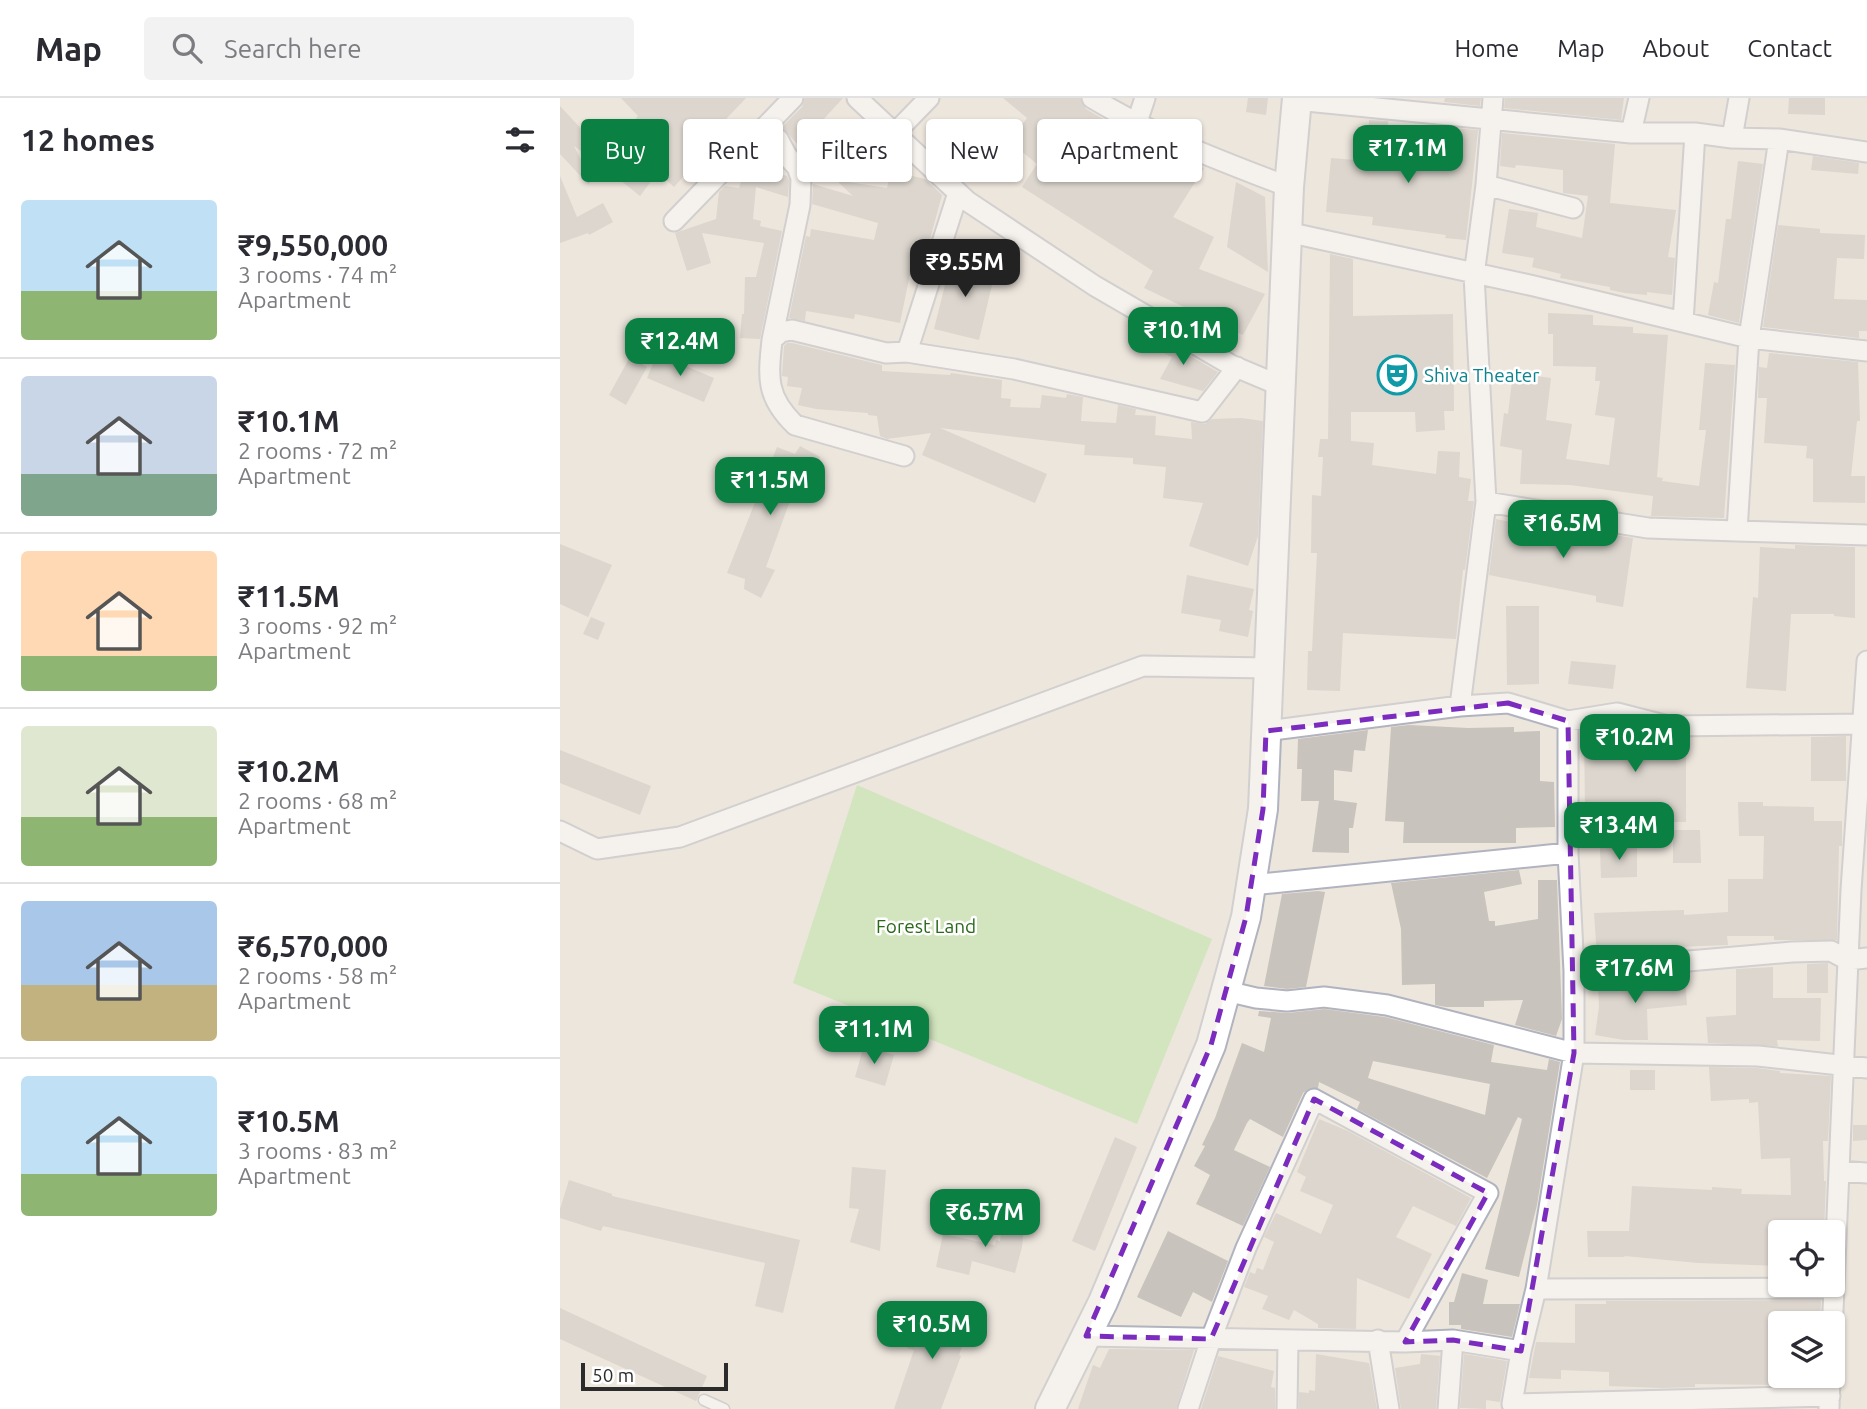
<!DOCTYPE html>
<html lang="en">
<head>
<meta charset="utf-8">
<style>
  :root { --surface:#fff; --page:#f2f2f3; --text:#2b2b33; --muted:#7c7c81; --line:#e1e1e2; --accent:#0b8043 }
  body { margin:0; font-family:Ubuntu,sans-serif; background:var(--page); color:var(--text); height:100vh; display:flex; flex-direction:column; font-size:26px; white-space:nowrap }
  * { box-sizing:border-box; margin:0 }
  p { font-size:23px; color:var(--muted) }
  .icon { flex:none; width:38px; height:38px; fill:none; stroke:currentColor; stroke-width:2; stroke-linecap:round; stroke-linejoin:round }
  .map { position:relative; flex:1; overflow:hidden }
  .sheet { display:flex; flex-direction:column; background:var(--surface); width:560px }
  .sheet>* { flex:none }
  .top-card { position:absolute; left:21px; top:21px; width:665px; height:63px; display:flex; gap:14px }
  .controls { position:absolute; left:1208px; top:1122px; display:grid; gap:14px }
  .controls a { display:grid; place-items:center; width:77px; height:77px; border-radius:7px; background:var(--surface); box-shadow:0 2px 5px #0004; font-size:35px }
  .scale { position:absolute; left:21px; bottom:18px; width:147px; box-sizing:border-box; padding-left:7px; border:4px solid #2b2b2b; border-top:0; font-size:19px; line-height:24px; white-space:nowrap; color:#2b2b2b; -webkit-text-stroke:5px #fff; paint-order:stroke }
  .price { position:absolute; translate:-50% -60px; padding:0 16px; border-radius:14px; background:var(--accent); color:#fff; font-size:23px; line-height:46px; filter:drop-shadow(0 2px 4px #0008) }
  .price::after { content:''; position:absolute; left:50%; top:42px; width:21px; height:16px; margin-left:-10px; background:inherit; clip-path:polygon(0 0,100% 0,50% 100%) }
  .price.on { background:#222; color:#fff }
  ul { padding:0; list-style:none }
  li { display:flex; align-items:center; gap:21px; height:175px; padding:0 21px }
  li+li { border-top:2px solid var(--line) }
  li span { display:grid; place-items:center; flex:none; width:196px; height:140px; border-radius:7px; color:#555 }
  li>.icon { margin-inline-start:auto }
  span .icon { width:84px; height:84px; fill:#fffc; stroke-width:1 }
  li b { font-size:30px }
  h2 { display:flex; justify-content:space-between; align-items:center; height:84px; padding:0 21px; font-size:30px }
  .pill { padding:0 24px; border-radius:7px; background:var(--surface); box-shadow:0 2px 5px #0004; font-size:24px; line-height:63px }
  .pill.on { background:var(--accent); color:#fff }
  header { display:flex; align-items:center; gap:42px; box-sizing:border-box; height:98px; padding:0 35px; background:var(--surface); border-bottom:2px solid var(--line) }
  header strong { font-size:33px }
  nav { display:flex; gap:38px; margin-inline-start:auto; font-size:24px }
  .search { width:490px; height:63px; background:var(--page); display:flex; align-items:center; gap:18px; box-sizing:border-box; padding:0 24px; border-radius:7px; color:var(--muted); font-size:26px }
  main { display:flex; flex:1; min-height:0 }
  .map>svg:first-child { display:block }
</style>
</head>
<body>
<header>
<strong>Map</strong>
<div class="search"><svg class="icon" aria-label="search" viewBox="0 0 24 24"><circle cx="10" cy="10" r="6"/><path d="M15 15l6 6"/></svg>Search here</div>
<nav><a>Home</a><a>Map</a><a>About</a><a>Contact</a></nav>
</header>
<main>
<section class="sheet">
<h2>12 homes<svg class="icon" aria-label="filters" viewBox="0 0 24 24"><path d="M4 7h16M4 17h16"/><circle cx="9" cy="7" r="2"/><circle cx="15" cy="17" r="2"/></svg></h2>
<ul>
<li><span style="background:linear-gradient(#bfe0f5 65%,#8fb573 0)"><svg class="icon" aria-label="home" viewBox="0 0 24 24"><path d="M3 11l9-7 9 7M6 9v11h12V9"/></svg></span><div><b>₹9,550,000</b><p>3 rooms · 74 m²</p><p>Apartment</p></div></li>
<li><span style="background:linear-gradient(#c9d6e8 70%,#7fa58c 0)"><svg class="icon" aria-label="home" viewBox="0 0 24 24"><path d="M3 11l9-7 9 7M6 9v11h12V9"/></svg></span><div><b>₹10.1M</b><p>2 rooms · 72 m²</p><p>Apartment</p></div></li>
<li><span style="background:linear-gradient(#ffd9b3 75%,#8fb573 0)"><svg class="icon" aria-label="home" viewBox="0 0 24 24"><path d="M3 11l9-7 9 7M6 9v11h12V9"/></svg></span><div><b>₹11.5M</b><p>3 rooms · 92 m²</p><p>Apartment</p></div></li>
<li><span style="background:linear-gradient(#dfe7d0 65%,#8fb573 0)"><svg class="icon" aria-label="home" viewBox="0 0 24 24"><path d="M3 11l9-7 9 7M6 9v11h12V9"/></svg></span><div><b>₹10.2M</b><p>2 rooms · 68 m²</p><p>Apartment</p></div></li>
<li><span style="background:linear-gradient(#a9c7e8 60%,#c2b280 0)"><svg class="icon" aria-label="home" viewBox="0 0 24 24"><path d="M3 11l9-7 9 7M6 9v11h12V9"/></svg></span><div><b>₹6,570,000</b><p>2 rooms · 58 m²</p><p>Apartment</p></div></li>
<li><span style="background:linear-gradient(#bfe0f5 70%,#8fb573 0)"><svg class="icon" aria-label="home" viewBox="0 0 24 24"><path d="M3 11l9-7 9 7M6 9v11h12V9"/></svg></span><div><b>₹10.5M</b><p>3 rooms · 83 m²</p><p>Apartment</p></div></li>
</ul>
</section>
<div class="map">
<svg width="1307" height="1311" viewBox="0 0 1307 1311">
  <rect width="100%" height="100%" fill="#ede6dd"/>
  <path fill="#b1e499" d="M297,687L652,841L577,1026L233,885Z"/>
  <path fill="#c8c3bc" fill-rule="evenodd" d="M61,0H186L150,38L158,45L141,63L139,61L114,89L98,74L80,98L60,82L79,57L59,39L78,18Z
    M245,0H283L239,48L222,29L242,9Z
    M443,0H520L526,11L572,38L578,39L621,61L644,70L613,119L654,139L639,171L705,196L683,237L584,190L593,173L462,89L477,66L449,43L467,20Z
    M688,0H708L706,17L686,14Z
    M885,0H921L920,8L884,4Z
    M945,0H1064L1061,22L944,10Z
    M1229,0H1265V17L1228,16Z
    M0,8L38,49L28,58L14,48L32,83L28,86L0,56Z
    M809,22L828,23L826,61L870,66L872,60L878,62L881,29L918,32L906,142L885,140L886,137L812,127L813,119L766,114L771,60L807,63Z
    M942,35L1055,46L1050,105L1116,112L1108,159L1115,160L1112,197L1087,194V197L1065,195L1050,192V189L1000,180L1001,176L972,169L974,160L942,155L949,111L978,115L976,129L1022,140L1028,98L1003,95V72L956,67L955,70L940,68Z
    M205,48L209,50L213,58L206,72L227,78L229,82L228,99L196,89L193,121L201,123L200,128L222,133L200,241L180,240L182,216H184L185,179H196L204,145L142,135L151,165L127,173L115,135L156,121L159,94L165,88L179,90L186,67Z
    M1253,58L1299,65L1298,76L1251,72Z
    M1178,63L1203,66L1179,225L1148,217L1154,184L1158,185L1166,121H1171Z
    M331,73L365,81L382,97L369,145L357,142L340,225L295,216L294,221L246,213L245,223L229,220L246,138L250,139L251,131L314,142L318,125L252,106L253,86L293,98L276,82L327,90Z
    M0,78L17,119L43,105L53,124L29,137L28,135L0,145Z
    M676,84L705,99L708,174L667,149Z
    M1218,127L1260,131V135L1305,137L1304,161L1277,160L1274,201L1307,202V233H1299V240L1203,229Z
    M770,156L793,161V218L893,216L894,313H884L885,332L856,334L855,314H791V343L814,345L812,367L876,376L878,353L900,354L899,379L911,381L908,403H914L905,472H903L896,541L783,535L780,593L747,592L748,553H752L757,455H751L752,397L761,398L763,359H758L760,341H768Z
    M392,159L436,170L419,242L374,231Z
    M988,215L1033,217V227L1073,229V235L1108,237L1097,379L1103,380L1102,383L1139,388L1146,332H1139L1145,265L1175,267L1164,420L1091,418L1093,398L1010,387L960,386L962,352L940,348L944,315L948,316L953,275L991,280L986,322L1012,326L1006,361L1049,367L1055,320L1035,317L1040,283H1035L1036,269L993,268V236H988Z
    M592,236L658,274L643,293L600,281L612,259L587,247Z
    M227,245H232L322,267V273L390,277L391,275L442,282L441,300L451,301L450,309L480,310L482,297L506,300L507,296L523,299L521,323L556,325L558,307L576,311L575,317L596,318L595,337L632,341L631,324L645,326L652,321L681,320L703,323L698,438L688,468L629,448L643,405L603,400L606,369L573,366V360L524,357L525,347L380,330L487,376L475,405L362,357L371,335L327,341L320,338L317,318L308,317V315L256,311L238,307L242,290L227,288L228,279L222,278L224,248Z
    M1209,255L1298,264L1300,323H1297L1291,378H1305V405L1253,404V361L1246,360L1247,348L1204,345L1207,300H1198L1199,269L1207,270Z
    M97,256L154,280L144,304L87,280Z
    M70,259L87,269L66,307L49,297Z
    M240,348L260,359L251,382L239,378L206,469L215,472L201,500L184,491L185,481L167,475L217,349L235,356Z
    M936,421L990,432L991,427L1073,440L1063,509L1036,504V498L929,477Z
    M0,446L52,467L28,519L0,506Z
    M1235,447L1295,449V520L1274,518V516H1231L1226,593L1186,590L1193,499L1198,500L1200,449L1235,451Z
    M627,477L694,491L689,512L693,513L688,539L659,533L661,522L621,515Z
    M946,508H979V586L947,587Z
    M31,519L45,525L38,542L23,536Z
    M1011,563L1056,567L1053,591L1008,586Z
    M849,627L908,630L954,629V634L980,633V683L994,684L995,729L956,730V745H843L844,724L825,723L831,629Z
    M1047,629H1062L1069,631V635H1085L1105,640H1126V724H1102V715L1030,716V713H1025L1024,633Z
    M808,632L805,653L794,652L792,674L774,672V702L797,705L793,730H789V755L752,754L759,703H741L742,671H737L738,641Z
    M1286,638V683H1251V639Z
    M0,652L91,688L80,717L0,685Z
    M1178,704H1203V708L1254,709V723H1282V748H1279L1277,842H1214V838H1167L1168,847L1088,850V854L1037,859L1034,815L1124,812V817L1168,814V781H1203L1204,738H1179Z
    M1113,732H1140L1141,765H1113Z
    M1077,749V779L1041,780L1040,750Z
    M959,772L962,786L924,794L929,823H935V828L978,821V782H997L1002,921L996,938L955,927L963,902L924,903V909H886L875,907V886L842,887L841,831L831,785Z
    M758,793L765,794L746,889L727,891L704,888L722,796Z
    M1268,865V895H1247V866Z
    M1213,869V900H1261L1260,943L1217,942L1218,948L1148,945L1146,919L1176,917V871Z
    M1089,879L1090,882L1125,880L1127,907L1087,911L1088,942H1064L1035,937L1039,909L1038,883Z
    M764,911L825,919L934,947L931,964L987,972L989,961L1000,964L977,1107L959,1179L925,1171L962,1021L958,1019L927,1080L797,1011L800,1004L759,984L758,990L748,991L743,995L723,1039L690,1021L687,1025L674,1052L710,1069L683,1128L636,1106L650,1077L634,1068L645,1048L642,1047L655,1020L682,945L704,954L711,920L698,918L699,913L728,915ZM813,963L930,986L925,1017L808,980Z
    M304,947L334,957L325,988L295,979Z
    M1149,969L1197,970L1220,973V975L1271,978L1268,1043H1263L1264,1083H1266L1264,1134H1220V1168L1138,1165L1065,1158L1064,1159H1028L1027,1133H1069L1072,1088L1152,1092V1089L1182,1091L1181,1096L1231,1097L1230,1060L1201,1061L1198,1004L1189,1005V1001L1151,1003Z
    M1070,972H1095V992H1070Z
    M759,1021L788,1033L911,1100L896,1128L853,1108L836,1139L872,1156L849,1201L797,1180L796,1231L758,1230V1226L734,1212L729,1222L702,1211L708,1198L684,1189L690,1174L695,1176L697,1170L703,1172L714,1144L704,1139L716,1115L761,1136L773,1107L740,1093L746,1079L737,1074Z
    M1293,1027H1307V1042L1293,1043Z
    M555,1039L577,1049L535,1153L512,1143Z
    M292,1069L326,1072L320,1153L290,1144L299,1111L289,1110Z
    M9,1082L52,1096V1098L240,1142L223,1215L195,1208L205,1165L43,1128L41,1133L0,1120V1111Z
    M444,1114L465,1118L462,1149L455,1175L412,1163L409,1177L376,1169L383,1136L435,1147L436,1142L440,1143Z
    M608,1133L668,1163L652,1204L633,1194L621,1219L577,1199Z
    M902,1175L928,1182L923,1206H960L952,1239L901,1231V1227H889V1204H894Z
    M1261,1202L1260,1225H1220L1218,1287L1135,1286V1289L1102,1290L1049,1288V1274L1001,1272V1281L969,1280L976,1244L1015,1245V1206H1046V1203Z
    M364,1208L410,1226L399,1257L401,1258L381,1311H334L354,1252L347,1250L352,1234L356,1235Z
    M0,1210L147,1278L136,1303L0,1241Z
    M549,1251L634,1252L616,1311H518L533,1267L540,1270Z
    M756,1256L809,1265L817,1311H739V1294L749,1295V1292L755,1293Z
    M861,1256L880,1258L876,1311H841L835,1270L860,1266Z
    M904,1256L947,1263L940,1304L926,1302V1311L900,1310Z
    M658,1258L714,1273L711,1289L715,1290V1311H641Z"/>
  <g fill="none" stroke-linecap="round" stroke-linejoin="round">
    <defs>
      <path id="lane" d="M144,1302L164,1311"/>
      <path id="street" d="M297,0L407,103L535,188L671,267L721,288
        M532,0C597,39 658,62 729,89
        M933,0L926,87L914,177L926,404L1088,430L1177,433
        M736,2L1071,35H1135L1172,40L1219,41L1307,54
        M576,27L585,0
        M1071,35L1079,0
        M334,36L369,0
        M198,37L206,35L218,41L227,58L237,69L241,80L240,107L212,242L221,234L232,232L326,255L347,254L454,271L642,314L677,269
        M1172,40L1179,0
        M1219,41L1189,240L1177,433L1307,437
        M926,87L1013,110
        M114,123L233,0
        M727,134L974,188L1189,240L1307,253
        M1123,224L1135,35
        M212,242C208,280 206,299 235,327L344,358
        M347,254L398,95
        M900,608L926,404
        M706,633L900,608L948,605L1008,623L1057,615L1108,628L1307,626
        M0,733L37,751L120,739L583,568L709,570
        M691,787L1008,755
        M1014,873L1232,854L1271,853L1288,862L1307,860
        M666,893L696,900L727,903L764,899L827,907L1014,955L1198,958L1307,970
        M1279,1073L1307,1075
        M976,1191L1274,1190
        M1272,1236L1291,792L1307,563
        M526,1238L845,1244L893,1242L961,1253L952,1306L1270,1298
        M818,1242L829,1311
        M961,1253L976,1191L1014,955V873L1008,755V623
        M1269,1310L1270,1278
        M628,1311L651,1241L686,1150L754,1001L928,1095L845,1244
        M727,1311L728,1242
        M888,1311L893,1242"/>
      <path id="secondary" d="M490,1311L543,1204L651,947L686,819L703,711L729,89L737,0"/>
    </defs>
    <use href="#lane" stroke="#b1b3bf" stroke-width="13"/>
    <use href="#street" stroke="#b1b3bf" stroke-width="23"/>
    <use href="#secondary" stroke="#b1b3bf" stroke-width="32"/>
    <use href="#lane" stroke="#fff" stroke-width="10"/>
    <use href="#street" stroke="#fff" stroke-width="19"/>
    <use href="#secondary" stroke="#fff" stroke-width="28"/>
  </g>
  <path d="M0 0H1307V1311H0ZM948,605L1008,623L1014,955L961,1253L893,1242L845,1244L928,1095L754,1001L651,1241L526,1238L651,947L686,819L703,711L706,633Z" fill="#ede6dd" fill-opacity=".55" fill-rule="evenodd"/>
  <path fill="none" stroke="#7b2cbf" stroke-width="5" stroke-dasharray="14 9" stroke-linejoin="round" d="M948,605L1008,623L1014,955L961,1253L893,1242L845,1244L928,1095L754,1001L651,1241L526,1238L651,947L686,819L703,711L706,633Z"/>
  <defs>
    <symbol id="theatre-ring" viewBox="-11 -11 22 22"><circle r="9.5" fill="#fff" stroke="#0f9aa8" stroke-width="1.5"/><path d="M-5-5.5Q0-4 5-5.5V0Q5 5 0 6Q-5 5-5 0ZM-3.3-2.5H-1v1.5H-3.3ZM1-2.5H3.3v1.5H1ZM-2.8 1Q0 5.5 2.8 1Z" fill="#0f9aa8"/></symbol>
  </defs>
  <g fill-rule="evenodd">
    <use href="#theatre-ring" x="815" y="255" width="44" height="44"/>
  </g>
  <g text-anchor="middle" stroke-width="5" stroke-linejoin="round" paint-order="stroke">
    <g font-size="19" fill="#0d838f" stroke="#fff" text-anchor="start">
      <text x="864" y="284">Shiva Theater</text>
    </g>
    <g font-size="19" fill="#29691a" stroke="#fff">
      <text x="366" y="835">Forest Land</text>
    </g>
  </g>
</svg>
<div class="controls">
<a><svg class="icon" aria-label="locate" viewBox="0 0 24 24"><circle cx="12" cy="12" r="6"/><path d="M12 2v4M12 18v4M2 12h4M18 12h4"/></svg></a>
<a><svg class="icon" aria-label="layers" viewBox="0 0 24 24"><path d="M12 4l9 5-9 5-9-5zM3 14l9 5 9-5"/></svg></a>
</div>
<div class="scale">50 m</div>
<b class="price" style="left:848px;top:87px">₹17.1M</b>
<b class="price on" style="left:405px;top:201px">₹9.55M</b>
<b class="price" style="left:623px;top:269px">₹10.1M</b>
<b class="price" style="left:120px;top:280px">₹12.4M</b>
<b class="price" style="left:210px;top:419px">₹11.5M</b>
<b class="price" style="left:1003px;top:462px">₹16.5M</b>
<b class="price" style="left:1075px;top:676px">₹10.2M</b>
<b class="price" style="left:1059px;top:764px">₹13.4M</b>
<b class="price" style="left:1075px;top:907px">₹17.6M</b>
<b class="price" style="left:314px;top:968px">₹11.1M</b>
<b class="price" style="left:425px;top:1151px">₹6.57M</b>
<b class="price" style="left:372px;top:1263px">₹10.5M</b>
<div class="top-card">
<a class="pill on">Buy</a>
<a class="pill">Rent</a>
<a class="pill">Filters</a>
<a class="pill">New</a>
<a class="pill">Apartment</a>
</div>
</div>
</main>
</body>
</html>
